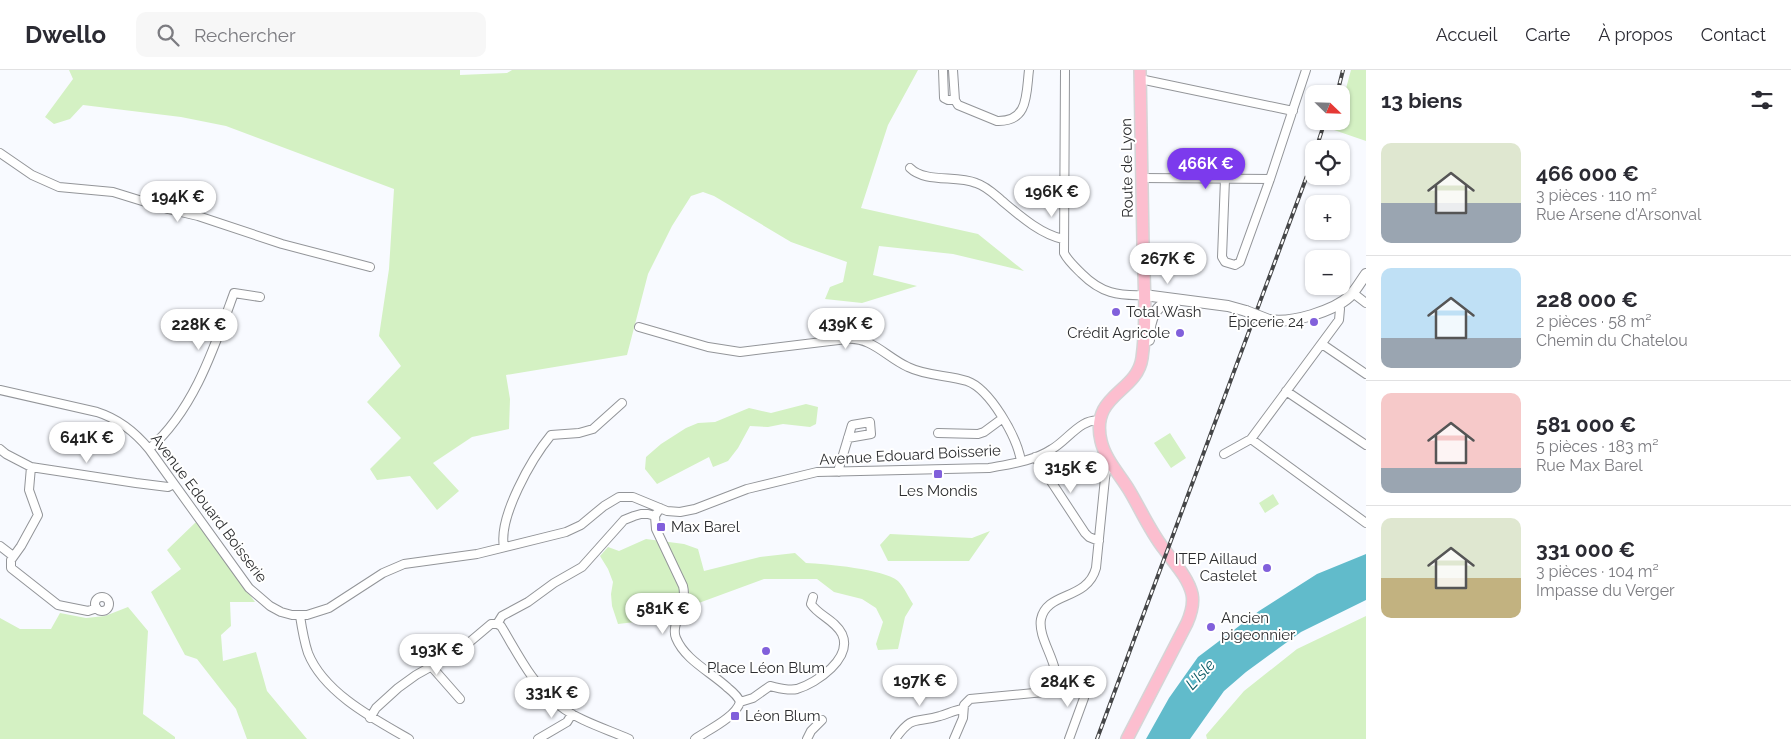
<!DOCTYPE html>
<html lang="fr">
<head>
<meta charset="utf-8">
<style>
  :root { --surface:#fff; --page:#f7f7f7; --text:#2b2b33; --muted:#7c7c81; --line:#e1e1e2; --accent:#7c3aed }
  body { margin:0; font-family:Raleway,sans-serif; background:var(--page); color:var(--text); height:100vh; display:flex; flex-direction:column; font-size:19px; white-space:nowrap }
  * { box-sizing:border-box; margin:0 }
  p { font-size:16px; color:var(--muted) }
  .icon { flex:none; width:28px; height:28px; fill:none; stroke:currentColor; stroke-width:2; stroke-linecap:round; stroke-linejoin:round }
  .map { position:relative; flex:1; overflow:hidden }
  .side { display:flex; flex-direction:column; background:var(--surface); width:425px }
  .side>* { flex:none }
  .needle { width:32px; rotate:113deg }
  .controls { position:absolute; left:1305px; top:15px; display:grid; gap:10px }
  .controls a { display:grid; place-items:center; width:45px; height:45px; border-radius:10px; background:var(--surface); box-shadow:0 1px 4px #0004; font-size:25px }
  .price { position:absolute; translate:-50% -42px; padding:0 11px; border-radius:18px; background:#fff; color:#222; font-size:16px; line-height:32px; filter:drop-shadow(0 1px 2px #0008) }
  .price::after { content:''; position:absolute; left:50%; top:30px; width:15px; height:11px; margin-left:-8px; background:inherit; clip-path:polygon(0 0,100% 0,50% 100%) }
  .price.on { background:var(--accent); color:#fff }
  ul { padding:0; list-style:none }
  li { display:flex; align-items:center; gap:15px; height:125px; padding:0 15px }
  li+li { border-top:1px solid var(--line) }
  li span { display:grid; place-items:center; flex:none; width:140px; height:100px; border-radius:10px; color:#555 }
  li>.icon { margin-inline-start:auto }
  span .icon { width:60px; height:60px; fill:#fffc; stroke-width:1 }
  li b { font-size:21px }
  h2 { display:flex; justify-content:space-between; align-items:center; height:60px; padding:0 15px; font-size:21px }
  header { display:flex; align-items:center; gap:30px; box-sizing:border-box; height:70px; padding:0 25px; background:var(--surface); border-bottom:1px solid var(--line) }
  header strong { font-size:24px }
  nav { display:flex; gap:28px; margin-inline-start:auto; font-size:18px }
  .search { width:350px; height:45px; background:var(--page); display:flex; align-items:center; gap:12px; box-sizing:border-box; padding:0 18px; border-radius:10px; color:var(--muted); font-size:19px }
  main { display:flex; flex:1; min-height:0 }
  .map>svg:first-child { display:block }
</style>
</head>
<body>
<header>
<strong>Dwello</strong>
<div class="search"><svg class="icon" aria-label="search" viewBox="0 0 24 24"><circle cx="10" cy="10" r="6"/><path d="M15 15l6 6"/></svg>Rechercher</div>
<nav><a>Accueil</a><a>Carte</a><a>À propos</a><a>Contact</a></nav>
</header>
<main>
<div class="map">
<svg width="1366" height="669" viewBox="0 0 1366 669">
  <rect width="100%" height="100%" fill="#f8faff"/>
  <path fill="#d4f1c3" d="M69,0H460V5L507,3L512,0H918L888,55L861,138L978,164L1024,201L953,184L879,176L873,205L917,216L862,233L825,229L830,217L843,212L847,192L791,172L714,126L703,122L691,126L672,156L648,204L627,285L506,305L510,329L509,359L472,367L433,393L459,421L437,440L410,406L377,410L370,399L401,368L367,332L401,296L379,266L389,199L394,119L226,56L181,47L83,35L70,49L54,54L45,47L73,9Z
    M1351,0H1366V71L1334,60L1337,51H1341V37Z
    M806,334L818,337L816,354L810,357L783,354L768,357L750,356L738,378L728,391L713,397L709,387L657,414L645,399L646,387L661,374L686,358L698,353L715,352L749,338L771,343Z
    M1170,363L1186,388L1171,398L1154,373Z
    M1273,424L1279,434L1265,443L1259,433Z
    M196,452L255,532H230L231,556L221,565L223,591L256,582L267,621L307,669H247L236,639L197,589L185,585L151,522L181,499L167,480Z
    M990,461L969,491H888L880,475L890,464L972,468Z
    M646,469L684,474L698,479L704,501L760,487L795,483L806,493C826,494 884,499 898,511C904,517 909,528 913,534L905,547L898,579L878,580L876,574L883,552L876,538L862,529L834,522L817,509H764L696,534L666,553L652,550L618,554L612,536L611,524L613,512L608,499L600,486L608,477L619,481Z
    M128,537L148,561L143,644L175,667V669H0V548L20,559H51L60,543L86,548L105,546Z
    M1366,546V669H1207L1206,665L1244,621L1297,579Z"/>
  <path fill="#61bbcb" d="M1366,484V530L1301,562L1246,602L1224,621L1190,669H1146L1169,628L1198,587L1259,541L1317,504Z"/>
  <g fill="none" stroke-linecap="round" stroke-linejoin="round">
    <defs>
      <path id="street" d="M943,0L944,28L948,30H955
        M953,0L955,30L958,35L997,51C1029,52 1026,24 1029,0
        M1065,0L1064,183C1068,191 1075,197 1082,204C1101,223 1118,226 1144,225
        M1140,9L1293,41
        M0,83L32,105L59,117L113,122L168,139L198,146L282,174L370,197
        M910,98C925,113 956,105 976,113C986,116 994,124 1001,130C1019,145 1040,164 1063,169
        M1142,108L1270,109
        M1225,109L1222,187L1225,192L1235,195L1240,192L1270,109L1306,0
        M1353,223L1366,233
        M639,257L708,277L740,282L847,269C872,267 886,287 908,297C926,306 948,305 967,311C990,319 1017,367 1021,391
        M1322,274L1366,304
        M0,320L97,342C119,349 135,362 149,379L249,518L270,536L281,542L292,545H307L329,538L383,503L404,494L477,484L566,462L581,455L604,436L619,427H633L667,441L680,442L695,439L747,419L817,402L989,398C1010,394 1034,391 1052,379C1068,370 1081,347 1101,351
        M1286,321L1366,375
        M938,363L978,364L984,362L1003,348
        M1251,369L1366,453
        M0,379L6,384L31,397L136,413L168,417L174,414
        M149,379C194,340 214,278 234,223L260,227
        M1224,384L1251,369L1339,250L1340,239L1339,235
        M1035,387L1085,463L1089,467L1099,471
        M31,397L29,420L38,445L21,476L11,490V498L58,535L88,541L97,538
        M839,402V398L852,355L870,352L871,364L848,368
        M660,438L655,446L656,459L683,516C688,535 670,554 676,568C685,590 711,602 728,618C733,622 738,626 740,632C736,647 708,660 695,669
        M0,476L13,486
        M504,477C498,447 532,388 551,365L579,363L593,359L622,333
        M95 534a7 7 0 1 1 14 0a7 7 0 1 1-14 0Z
        M300,546C302,559 304,571 308,583C324,623 374,649 409,669
        M497,554L502,546L528,532L554,513L582,497L624,450L634,446L641,444H648L655,446
        M497,554L501,556C518,584 533,616 560,636C577,650 609,660 629,669
        M431,596L460,629
        M1056,613L1082,623L1084,628L1069,669
        M740,632L753,628L770,616C779,618 788,621 797,619C817,613 853,588 842,564C835,550 819,546 811,534L813,527
        M370,648L376,638L398,618L416,605L459,581L491,554H497
        M538,669L567,652L572,644
        M807,669L811,661L822,650
        M895,669C914,643 915,654 940,646C948,644 954,640 963,639
        M954,669L963,648L964,635L970,629L1044,622L1049,621L1054,617C1063,597 1037,570 1041,549C1047,521 1087,531 1096,498L1105,408L1106,402L1112,394"/>
      <path id="secondary" d="M1144,225L1228,236L1246,241
        M1269,250C1291,254 1334,241 1350,226C1356,220 1361,211 1366,204
        M1149,270C1149,252 1154,232 1175,231"/>
      <path id="primary" d="M1127,669L1187,553C1191,544 1194,534 1192,524C1188,507 1174,493 1164,479C1150,461 1141,440 1129,420C1120,405 1105,389 1101,371C1090,324 1137,323 1142,288C1147,252 1144,210 1143,174C1142,116 1141,58 1140,0"/>
    </defs>
    <use href="#street" stroke="#939599" stroke-width="10"/>
    <use href="#secondary" stroke="#939599" stroke-width="12"/>
    <use href="#primary" stroke="#d5d5d6" stroke-width="14"/>
    <use href="#street" stroke="#fff" stroke-width="8"/>
    <use href="#secondary" stroke="#fff" stroke-width="10"/>
    <use href="#primary" stroke="#fcbecf" stroke-width="11"/>
    <defs>
      <path id="rail" d="M1337,24L1343,0
        M1316,79L1325,51
        M1097,669L1314,87"/>
    </defs>
    <use href="#rail" stroke="#454648" stroke-width="4"/>
    <use href="#rail" stroke="#fff" stroke-width="2" stroke-dasharray="5.5" stroke-linecap="butt"/>
    <defs>
      <path id="secondary-bridge" d="M1246,241L1269,250"/>
    </defs>
    <use href="#secondary-bridge" stroke="#939599" stroke-width="12" stroke-linecap="butt"/>
    <use href="#secondary-bridge" stroke="#fff" stroke-width="10"/>
  </g>
  <g fill="#8160db" stroke="#fff" stroke-width="2">
    <circle cx="1116" cy="242" r="5"/>
    <circle cx="1314" cy="252" r="5"/>
    <circle cx="1180" cy="263" r="5"/>
    <rect x="933" y="399" width="10" height="10" rx="2.5"/>
    <rect x="656" y="452" width="10" height="10" rx="2.5"/>
    <circle cx="1267" cy="498" r="5"/>
    <circle cx="1211" cy="557" r="5"/>
    <circle cx="766" cy="581" r="5"/>
    <rect x="730" y="641" width="10" height="10" rx="2.5"/>
  </g>
  <g text-anchor="middle" stroke-width="4" stroke-linejoin="round" paint-order="stroke">
    <g font-size="15" fill="#2d2e30" stroke="#fff">
      <text transform="translate(1127 98) rotate(-91)" y="5">Route de Lyon</text>
      <text transform="translate(910 385) rotate(-3)" y="5">Avenue Edouard Boisserie</text>
      <text transform="translate(209 438) rotate(53)" y="5">Avenue Edouard Boisserie</text>
    </g>
    <g font-size="15" fill="#2d2e30" stroke="#fff" text-anchor="start">
      <text x="1126" y="247">Total Wash</text>
      <text x="1304" y="257" text-anchor="end">Épicerie 24</text>
      <text x="1170" y="268" text-anchor="end">Crédit Agricole</text>
      <text x="938" y="426" text-anchor="middle">Les Mondis</text>
      <text x="671" y="462">Max Barel</text>
      <text x="1257" y="494" text-anchor="end">ITEP Aillaud<tspan x="1257" dy="17">Castelet</tspan></text>
      <text x="1221" y="553">Ancien<tspan x="1221" dy="17">pigeonnier</tspan></text>
      <text x="766" y="603" text-anchor="middle">Place Léon Blum</text>
      <text x="745" y="651">Léon Blum</text>
    </g>
    <g font-size="16" font-style="italic" fill="#085964" stroke="#fff">
      <text transform="translate(1200 604) rotate(-47)" y="6">L'Isle</text>
    </g>
  </g>
</svg>
<div class="controls">
<a><svg class="needle" viewBox="-14 -14 28 28"><path d="M0-13l5 13h-10z" fill="#e53935"/><path d="M0 13l5-13h-10z" fill="#7c7c81"/></svg></a>
<a><svg class="icon" aria-label="locate" viewBox="0 0 24 24"><circle cx="12" cy="12" r="6"/><path d="M12 2v4M12 18v4M2 12h4M18 12h4"/></svg></a>
<a>+</a>
<a>−</a>
</div>
<b class="price on" style="left:1206px;top:120px">466K €</b>
<b class="price" style="left:1052px;top:148px">196K €</b>
<b class="price" style="left:178px;top:153px">194K €</b>
<b class="price" style="left:1168px;top:215px">267K €</b>
<b class="price" style="left:846px;top:280px">439K €</b>
<b class="price" style="left:199px;top:281px">228K €</b>
<b class="price" style="left:87px;top:394px">641K €</b>
<b class="price" style="left:1071px;top:424px">315K €</b>
<b class="price" style="left:663px;top:565px">581K €</b>
<b class="price" style="left:437px;top:606px">193K €</b>
<b class="price" style="left:920px;top:637px">197K €</b>
<b class="price" style="left:1068px;top:638px">284K €</b>
<b class="price" style="left:552px;top:649px">331K €</b>
</div>
<section class="side">
<h2>13 biens<svg class="icon" aria-label="filters" viewBox="0 0 24 24"><path d="M4 7h16M4 17h16"/><circle cx="9" cy="7" r="2"/><circle cx="15" cy="17" r="2"/></svg></h2>
<ul>
<li><span style="background:linear-gradient(#dfe7d0 60%,#9aa5b1 0)"><svg class="icon" aria-label="home" viewBox="0 0 24 24"><path d="M3 11l9-7 9 7M6 9v11h12V9"/></svg></span><div><b>466 000 €</b><p>3 pièces · 110 m²</p><p>Rue Arsene d'Arsonval</p></div></li>
<li><span style="background:linear-gradient(#bfe0f5 70%,#9aa5b1 0)"><svg class="icon" aria-label="home" viewBox="0 0 24 24"><path d="M3 11l9-7 9 7M6 9v11h12V9"/></svg></span><div><b>228 000 €</b><p>2 pièces · 58 m²</p><p>Chemin du Chatelou</p></div></li>
<li><span style="background:linear-gradient(#f6c9c9 75%,#9aa5b1 0)"><svg class="icon" aria-label="home" viewBox="0 0 24 24"><path d="M3 11l9-7 9 7M6 9v11h12V9"/></svg></span><div><b>581 000 €</b><p>5 pièces · 183 m²</p><p>Rue Max Barel</p></div></li>
<li><span style="background:linear-gradient(#dfe7d0 60%,#c2b280 0)"><svg class="icon" aria-label="home" viewBox="0 0 24 24"><path d="M3 11l9-7 9 7M6 9v11h12V9"/></svg></span><div><b>331 000 €</b><p>3 pièces · 104 m²</p><p>Impasse du Verger</p></div></li>
</ul>
</section>
</main>
</body>
</html>
